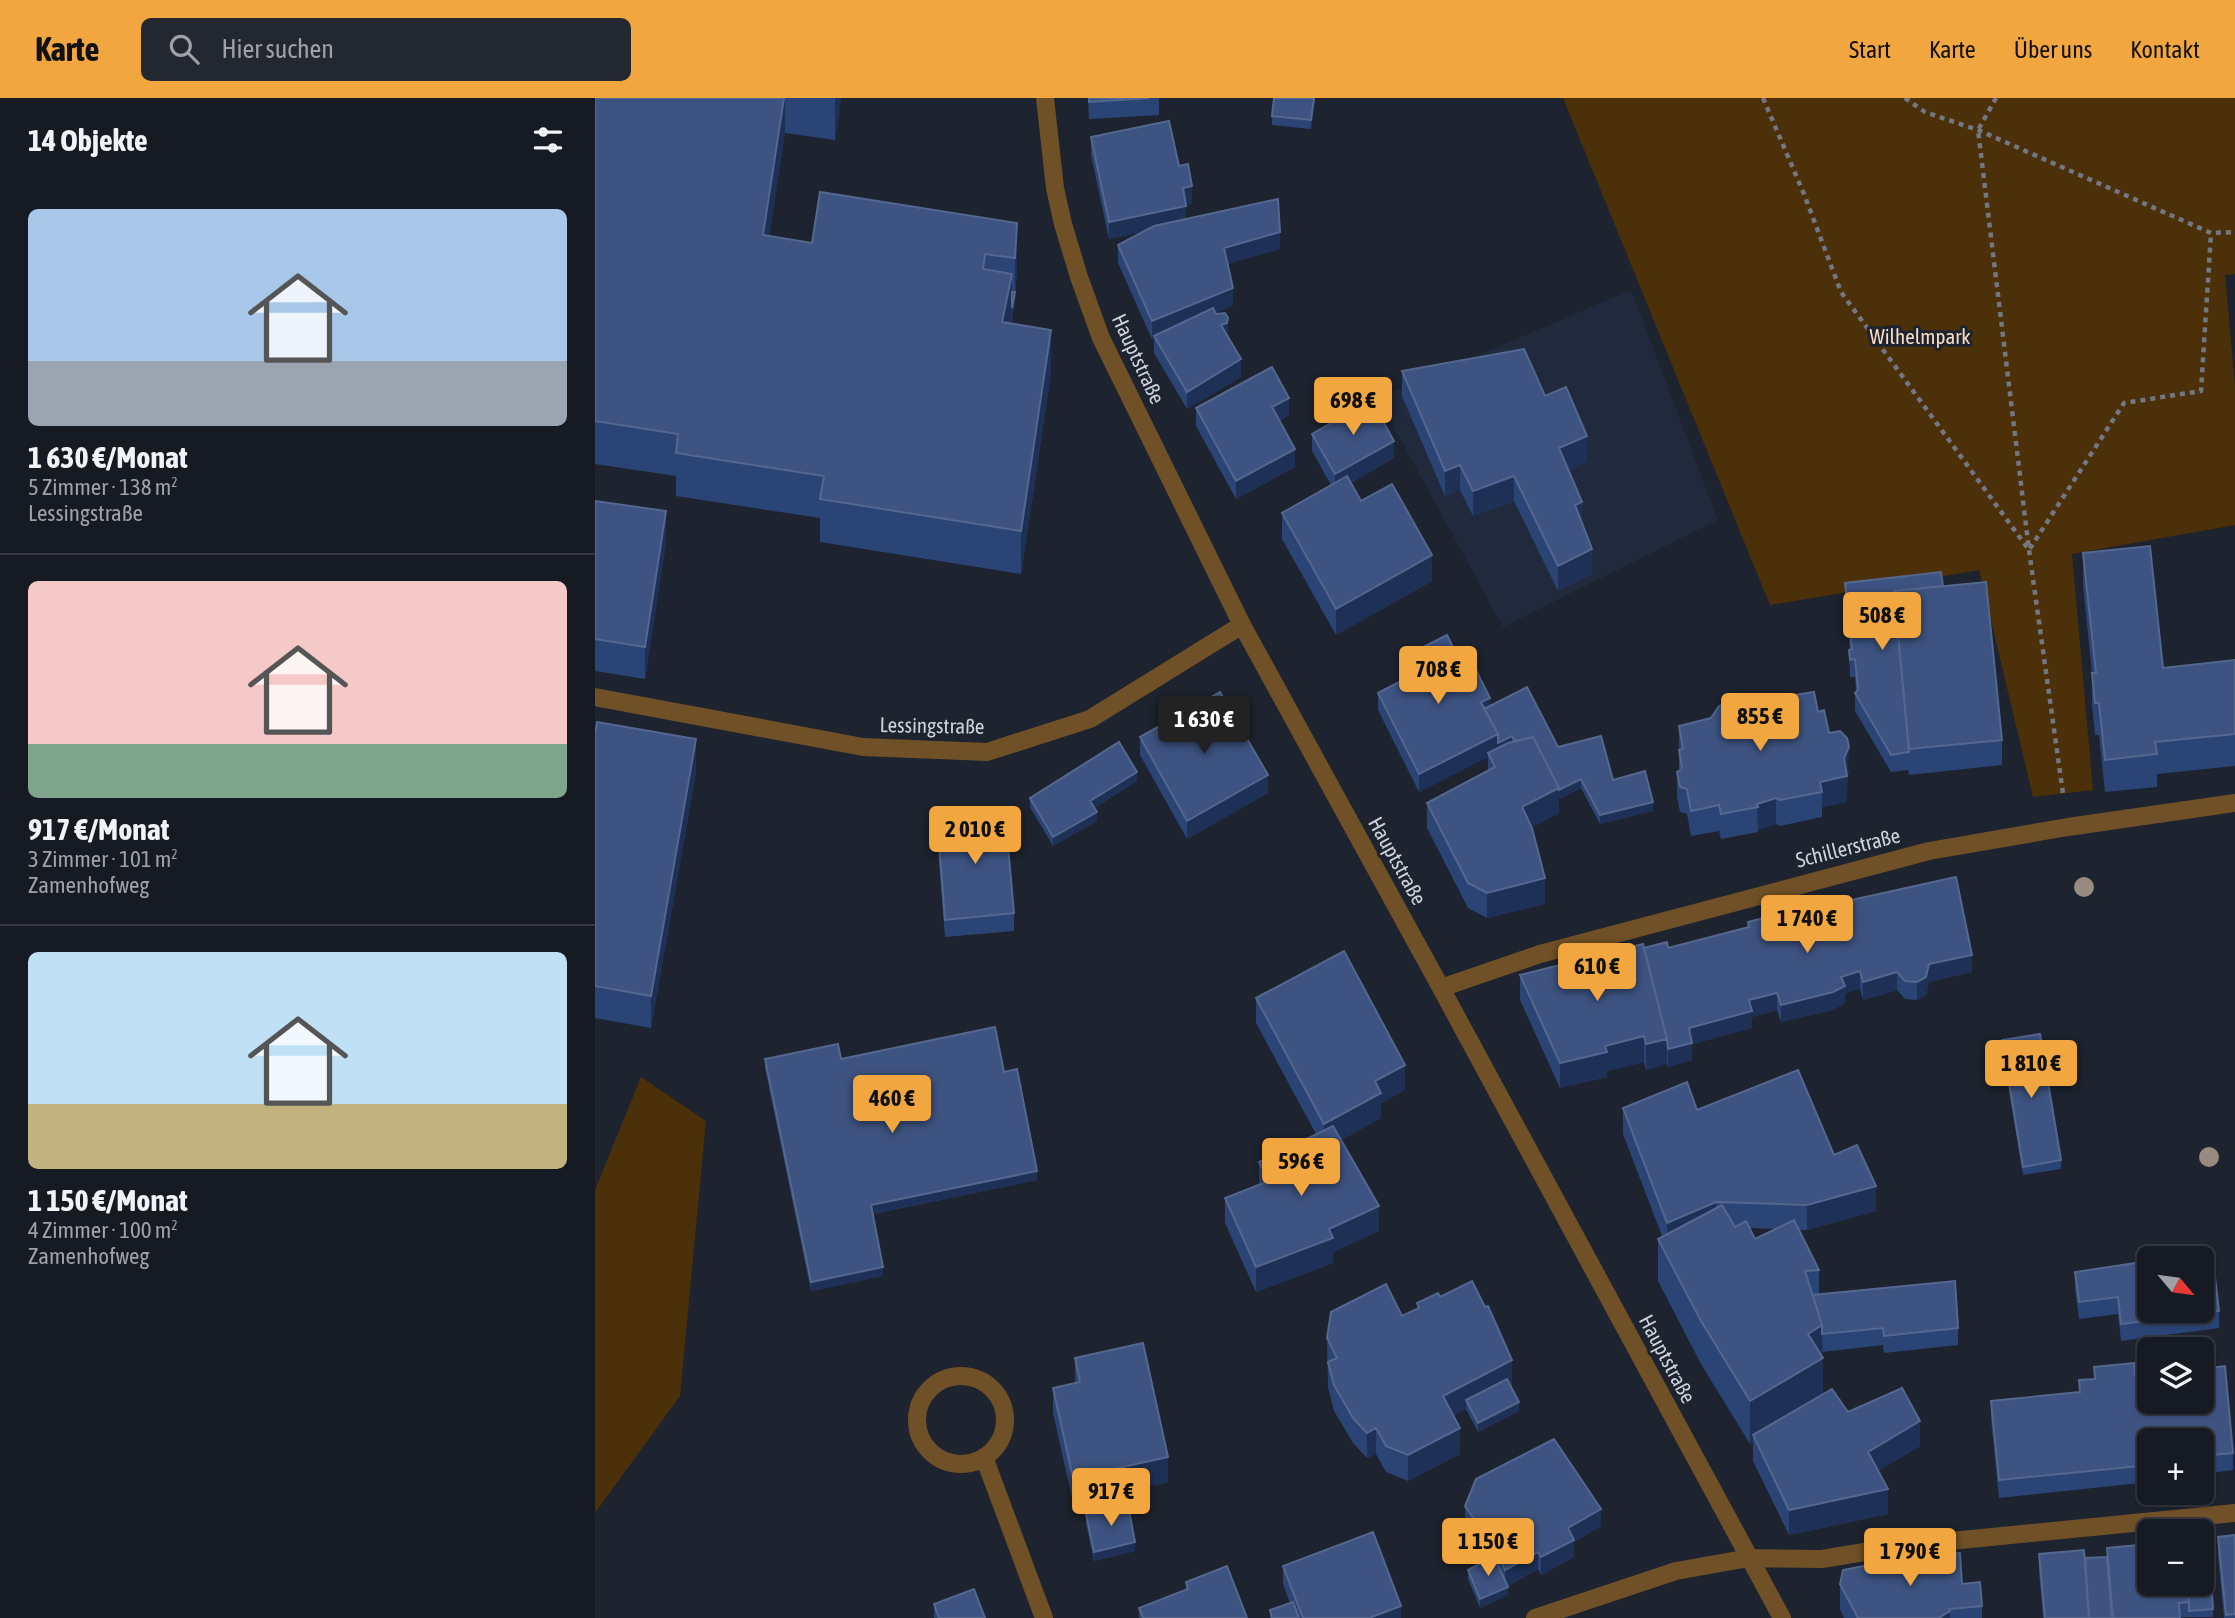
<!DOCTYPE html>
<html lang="de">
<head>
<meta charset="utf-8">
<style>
  :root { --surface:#161a23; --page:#232730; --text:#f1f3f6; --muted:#9ea1a6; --line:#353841; --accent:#f1a63f }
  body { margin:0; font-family:"Asap Condensed",sans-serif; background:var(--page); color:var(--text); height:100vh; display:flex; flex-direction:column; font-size:26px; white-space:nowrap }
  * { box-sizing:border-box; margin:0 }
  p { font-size:23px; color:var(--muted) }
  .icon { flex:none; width:38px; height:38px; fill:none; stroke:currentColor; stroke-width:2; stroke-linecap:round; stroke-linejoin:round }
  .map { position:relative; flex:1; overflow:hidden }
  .drawer { display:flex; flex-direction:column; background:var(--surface); width:595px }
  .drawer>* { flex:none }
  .needle { width:46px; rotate:119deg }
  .fabs { position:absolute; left:1542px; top:1148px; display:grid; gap:14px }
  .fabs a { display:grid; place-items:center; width:77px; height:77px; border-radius:10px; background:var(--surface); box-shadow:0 2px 5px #0004,0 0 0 2px var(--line); font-size:35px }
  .price { position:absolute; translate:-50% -60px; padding:0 16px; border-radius:7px; background:var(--accent); color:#111; font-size:23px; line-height:46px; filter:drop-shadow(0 2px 4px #0008) }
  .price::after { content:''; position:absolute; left:50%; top:42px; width:21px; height:16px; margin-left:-10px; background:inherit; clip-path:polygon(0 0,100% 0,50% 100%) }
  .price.on { background:#222; color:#fff }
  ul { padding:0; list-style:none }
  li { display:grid; align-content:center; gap:14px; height:371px; padding:0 28px }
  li+li { border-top:2px solid var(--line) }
  li span { display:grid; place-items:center; height:217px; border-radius:10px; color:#555 }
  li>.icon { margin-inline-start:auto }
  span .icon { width:126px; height:126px; fill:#fffc; stroke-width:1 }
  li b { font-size:30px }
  h2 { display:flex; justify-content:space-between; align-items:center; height:84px; padding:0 28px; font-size:30px }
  header { display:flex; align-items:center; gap:42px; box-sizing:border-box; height:98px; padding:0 35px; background:var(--accent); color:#111 }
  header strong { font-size:33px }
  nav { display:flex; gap:38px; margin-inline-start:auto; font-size:24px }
  .search { width:490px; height:63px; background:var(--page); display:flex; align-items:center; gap:18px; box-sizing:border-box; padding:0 24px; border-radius:10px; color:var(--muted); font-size:26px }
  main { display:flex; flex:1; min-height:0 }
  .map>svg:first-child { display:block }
</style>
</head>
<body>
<header>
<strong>Karte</strong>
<div class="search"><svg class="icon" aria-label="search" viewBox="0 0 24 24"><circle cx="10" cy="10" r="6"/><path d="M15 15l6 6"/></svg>Hier suchen</div>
<nav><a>Start</a><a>Karte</a><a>Über uns</a><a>Kontakt</a></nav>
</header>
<main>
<section class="drawer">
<h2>14 Objekte<svg class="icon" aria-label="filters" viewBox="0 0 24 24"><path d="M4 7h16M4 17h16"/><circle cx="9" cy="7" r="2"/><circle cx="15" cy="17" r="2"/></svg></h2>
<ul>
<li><span style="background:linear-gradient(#a9c7e8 70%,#9aa5b1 0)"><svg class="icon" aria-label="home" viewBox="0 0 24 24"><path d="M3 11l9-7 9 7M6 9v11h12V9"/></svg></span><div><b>1 630 €/Monat</b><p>5 Zimmer · 138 m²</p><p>Lessingstraße</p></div></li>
<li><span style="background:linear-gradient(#f6c9c9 75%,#7fa58c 0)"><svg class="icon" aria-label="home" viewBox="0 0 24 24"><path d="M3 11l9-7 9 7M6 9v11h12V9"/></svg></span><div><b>917 €/Monat</b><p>3 Zimmer · 101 m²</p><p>Zamenhofweg</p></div></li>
<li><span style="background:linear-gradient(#bfe0f5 70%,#c2b280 0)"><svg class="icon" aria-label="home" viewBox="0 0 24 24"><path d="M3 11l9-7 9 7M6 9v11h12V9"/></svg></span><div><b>1 150 €/Monat</b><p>4 Zimmer · 100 m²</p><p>Zamenhofweg</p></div></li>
</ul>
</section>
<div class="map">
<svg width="1640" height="1520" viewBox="0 0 1640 1520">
  <rect width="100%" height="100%" fill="#1d232f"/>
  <path fill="#212a3c" d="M1036,192L1123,422L908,529L783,300Z"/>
  <path fill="#4c3009" d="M968,0H1640V176L1630,177L1640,288V427L1477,456L1498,692L1438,699L1384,472L1175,507Z
    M46,979L111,1023L85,1298L0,1415V1092Z"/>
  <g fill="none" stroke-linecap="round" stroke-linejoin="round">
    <path stroke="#727781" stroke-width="4.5" stroke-dasharray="5 5" stroke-linecap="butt" d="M1168,0L1209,96L1246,194L1434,452L1529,305L1606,293L1616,135
      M1310,0L1330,14L1383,32L1616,135L1640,134
      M1401,0L1383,32L1434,452L1468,696"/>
    <path stroke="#705027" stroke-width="18" d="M450,0L460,90L468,126L484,179L506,240L647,527L846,890L1187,1520
      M0,599L268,649L392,654L495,621L647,527
      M846,890L945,856L1334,753L1473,729L1640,705
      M322 1322a44 44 0 1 1 88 0a44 44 0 1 1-88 0Z
      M389,1359L449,1520
      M940,1520L1081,1473L1154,1460L1227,1461L1305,1448L1640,1415"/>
  </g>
  <g fill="#978a7e">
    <circle cx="1489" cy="789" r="10"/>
    <circle cx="1614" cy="1059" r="10"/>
  </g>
  <path fill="#2b4476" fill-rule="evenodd" d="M0,0H246L240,42L190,35L174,138L217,145L422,125V168L420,203L416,226L456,275L426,476L225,444V420L81,398V378L0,366Z
    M493,0H564V17L494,21Z
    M720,0L716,31L677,27V18Z
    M496,39L584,68L597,106L591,107V121L685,151L632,166L638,207L620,215L633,239L646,279L592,311L559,255V240L557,241L523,165V147L547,134L514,141L496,57Z
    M807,273L950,298L992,363L973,372L987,425L997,476L963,493L919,403L878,418L865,392L850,398L807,298Z
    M601,310L694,317L684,323L700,369L641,401L601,328Z
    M717,336L799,360L756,385L766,403L837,483L741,537L687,441V415L736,387L717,353Z
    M0,403L71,445L50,581L0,573Z
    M1488,455L1568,570L1640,562V668L1562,676V689L1510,694L1504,637H1500L1497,607V575L1488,487Z
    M1250,485L1348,488L1407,642V667L1314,677L1313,672L1296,674L1260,613V595L1261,594L1260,579H1255L1254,552H1255L1250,503Z
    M806,560L871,576L895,608L1018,682L1058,713L1005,726L986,690L964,701V715L937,729L950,806L892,820L873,810L832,730V705L893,673V659L824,694L783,612V595L808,582L806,578Z
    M1182,600L1223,614L1254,675L1252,678V704L1227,709V719L1185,728L1181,726L1163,732V734L1126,741L1124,733L1096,738L1092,716L1085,714L1082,699V674L1084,672V628L1116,620Z
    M0,636L101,674L56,930L0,920Z
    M545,639L673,695L592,741L545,657Z
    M542,683L499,710L502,723L458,748L435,709V700Z
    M342,720L419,815V833L350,839L342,738Z
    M1182,823L1377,874L1334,884L1331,897L1322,902L1310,901L1302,892L1268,902L1265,891L1250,895V905L1238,912L1186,924L1182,912L1157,919V930L1097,946V962L1073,969L1072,966L1051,972L1049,964L1012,973V979L965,990L925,902V877L1049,850H1073L1153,829V824Z
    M661,900L810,992L786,1005V1020L746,1042L784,1133L738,1154V1165L661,1194L630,1125V1100L664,1086V1064L721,1036L661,925Z
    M1407,942L1466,1062V1071L1428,1077L1407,951Z
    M170,961H246L409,974L442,1082L278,1116L288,1178L216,1193L170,970Z
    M1028,1010L1102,1012L1239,1057L1281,1113L1212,1132H1204L1224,1172V1197L1363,1230V1247L1289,1255L1288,1247L1227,1254L1228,1296L1253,1314L1325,1348L1283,1373L1293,1416L1194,1437L1158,1363V1345L1155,1346L1106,1266L1063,1183V1141L1067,1138L1028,1036ZM1154,1130L1180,1131L1160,1141Z
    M1480,1174L1624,1213V1230L1526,1243L1523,1216L1484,1221L1480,1191Z
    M845,1199L917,1287L916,1288L924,1313L883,1334L871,1311L859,1317L865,1356L813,1383L791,1374L781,1356L772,1360L758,1345L739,1313L733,1289L732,1240L807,1218L822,1211V1205Z
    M480,1260L573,1384L478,1405L458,1315V1290L480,1285Z
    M1499,1269L1540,1278L1638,1355V1372L1606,1376V1342H1554V1384L1404,1400L1396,1321V1303L1484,1294V1282L1499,1281Z
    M870,1408L1006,1428L979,1444V1459L946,1477L943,1471L913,1488V1497L885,1510L873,1481V1472L894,1460L870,1426Z
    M491,1416L540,1453L499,1463L491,1425Z
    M1640,1437V1520H1629L1623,1457V1439Z
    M1512,1450L1618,1511V1519L1448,1520L1444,1473V1456L1490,1460L1512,1459Z
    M688,1468L806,1520H675V1512L695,1505L688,1486Z
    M591,1484L652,1520H544V1510L591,1492Z
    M1245,1486H1367L1387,1508V1520H1249L1245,1511Z
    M339,1506L390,1520H339Z"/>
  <path fill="#1e3055" d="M189,0H190V35L168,180V137Z
    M240,0H246L240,42Z
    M719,0H720L716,31V22Z
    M597,88V106L588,108V90Z
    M591,108V125L514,141V124Z
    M422,125V168L420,203V160Z
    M685,134V151L629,167V150Z
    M417,176V210L420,194V203L407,267V224Z
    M638,190V207L560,240L559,238V240L557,241V223Z
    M633,220V238L632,242L626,227Z
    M456,232V275L426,476V433Z
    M646,261V279L592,311V294Z
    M694,300V317L677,326V309Z
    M992,338V363L964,376V350Z
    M799,343V360L740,394V376Z
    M700,351V369L641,401V383Z
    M865,367V392L850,398V373Z
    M919,378V403L878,418V393Z
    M987,404V429L980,407Z
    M71,413V445L50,581V549Z
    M997,451V476L963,493V468Z
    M837,457V483L741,537V511Z
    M895,600V617L890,620L886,604Z
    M903,636L917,638V646L893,655V659L824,694V676Z
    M101,641V674L56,930V898Z
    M1254,649L1252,704L1227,709V694L1225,684L1249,660Z
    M542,674V683L495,712V703Z
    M673,677V695L592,741V723Z
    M986,681V690L964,701V715L927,735V709L964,690Z
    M1181,700V726L1163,732L1162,706Z
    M1058,704V713L1005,726V717Z
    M502,714V723L458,748V739Z
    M950,780V806L892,820V795Z
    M1377,857V874L1334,884L1331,897L1322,902V884L1334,866Z
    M1265,873V891L1250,895V905L1238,912L1186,924V907L1246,879Z
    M1302,874V892L1268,902V884Z
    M1182,895V912L1157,919V930L1097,946V962L1073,969V951L1094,930L1154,902Z
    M1049,938V964L1012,973V979L965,990V965L1010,948Z
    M1072,941V966L1051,972V946Z
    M810,967V992L786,1005V1020L729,1051V1026L780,983Z
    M442,1073V1082L276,1116V1107Z
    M1281,1088V1113L1212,1132V1107Z
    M1121,1104V1129L1072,1150V1125Z
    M784,1108V1133L738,1154V1165L661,1194V1169L734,1131Z
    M288,1169V1178L216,1193V1184Z
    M1227,1227L1228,1303L1158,1337V1345L1155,1346V1303L1213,1236Z
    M917,1262V1287L875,1309L871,1302V1311L848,1323V1298Z
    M924,1304V1313L883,1334V1325Z
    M1325,1323V1348L1273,1379V1354Z
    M781,1330V1356L772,1360V1335Z
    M865,1330V1356L813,1383V1357Z
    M573,1359V1384L478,1405V1380Z
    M1293,1391V1416L1194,1437V1412Z
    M1006,1411V1428L979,1444V1459L946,1477V1459L973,1430Z
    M540,1444V1453L499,1463V1454Z
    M943,1454V1471L910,1489V1472Z
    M913,1489V1497L885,1510V1501Z
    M806,1508V1520H774Z
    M1355,1513V1520H1345V1519Z"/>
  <path fill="#3d5381" stroke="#54678f" stroke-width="2" d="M0,0H189L168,137L217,145L225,94L422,125L420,160L390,156L388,171L417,176L407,224L456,232L426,433L225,401L229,378L81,355L83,336L0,323Z
    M494,0H554L494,4Z
    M679,0H719L716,22L677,18Z
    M574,23L584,68L593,66L597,88L588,90L591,108L514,124L496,39Z
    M683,101L685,134L629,150L638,190L557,223L523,147L559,128Z
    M417,194H420L417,210Z
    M618,210L621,216L630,215L633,220L632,225L626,227L646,261L592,294L559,238Z
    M929,251L950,298L971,289L992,338L964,350L987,404L980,407L997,451L963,468L919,378L878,393L865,367L850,373L807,273Z
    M677,269L694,300L677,309L700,351L641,383L601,310Z
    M776,302L799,343L740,376L717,336Z
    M752,378L766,403L797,386L837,457L741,511L687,415Z
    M0,403L71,413L50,549L0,541Z
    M1555,448L1568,570L1640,562V636L1560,644L1562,656L1510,662L1504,605H1500L1497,575H1501L1488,455Z
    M1346,474L1348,488L1299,493L1314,654L1296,657L1260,595L1263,592L1260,561L1255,562L1254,552L1257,551L1250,485Z
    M1391,484L1407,642L1314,651L1299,493Z
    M852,537L871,576L881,572L895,600L886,604L903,636L824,676L783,595L814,579L806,560Z
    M932,589L963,649L1006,638L1018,682L1050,673L1058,704L1005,717L986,681L964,692V690L938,639L920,643L917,638L903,645V636L889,611Z
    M625,594L673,677L592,723L545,639Z
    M1219,594L1223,614L1229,612L1234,635L1245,633L1252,640L1254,649L1249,660L1252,678L1225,684L1227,694L1185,702L1181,700L1162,706L1163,709L1126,716L1124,707L1096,713L1092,691L1085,689L1082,674L1087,671L1084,652L1088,651L1084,628L1116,620L1124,608L1175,596L1182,600Z
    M2,624L101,641L56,898L0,888V636Z
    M938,639L964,690L927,709L937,730L950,780L892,795L873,785L832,705L900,669L893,655L913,645Z
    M524,644L542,674L495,703L502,714L458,739L435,700Z
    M410,714L419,815L350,822L342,720Z
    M1361,779L1377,857L1334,866L1331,879L1322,884L1310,883L1302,874L1268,884L1265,873L1246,879L1250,888L1238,894L1186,907L1182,895L1154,902L1157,913L1094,930L1097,945L1073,951L1072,941L1049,850L1072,844L1073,850L1154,829L1153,824L1180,817L1182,823L1243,805Z
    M1048,846L1072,941L1051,946L1049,938L1010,948L1012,954L965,965L925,877Z
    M749,853L810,967L780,983L786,995L729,1026L661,900Z
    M400,929L409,974L422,971L442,1073L276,1107L288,1169L216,1184L170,961L243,946L246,961Z
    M1445,936L1466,1062L1428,1069L1407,942Z
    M1203,972L1239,1057L1262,1047L1281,1088L1212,1107L1121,1104L1072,1125L1028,1010L1092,984L1102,1012Z
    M738,1028L784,1108L734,1131L738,1140L661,1169L630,1100L674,1083L664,1064Z
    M1127,1107L1140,1129L1151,1123L1160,1141L1199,1122L1224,1172L1210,1173L1227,1227L1213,1236L1228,1260L1155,1303L1106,1223L1063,1141Z
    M1617,1154L1624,1213L1526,1226L1523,1199L1484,1204L1480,1174L1554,1163V1213H1606V1160H1574Z
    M877,1183L890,1209L893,1208L917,1262L848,1298L865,1330L813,1357L791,1348L781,1330L772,1335L758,1320L739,1287L733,1264L742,1260L732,1240L736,1214L791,1186L807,1218L824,1210L822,1205L843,1195L845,1199Z
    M1360,1183L1363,1230L1289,1238L1288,1230L1227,1236V1227L1218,1197Z
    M548,1245L573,1359L478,1380L458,1290L485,1284L480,1260Z
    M1539,1265L1540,1278L1554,1276V1304H1606V1271L1630,1268L1638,1355L1606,1358V1342H1554V1367L1404,1382L1396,1303L1485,1294L1484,1282L1500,1281L1499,1269Z
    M912,1281L924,1304L883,1325L871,1302Z
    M1307,1290L1325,1323L1273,1354L1293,1391L1194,1412L1158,1337L1237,1291L1253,1314Z
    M959,1341L1006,1411L973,1430L979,1442L946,1459L943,1454L910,1472L899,1449L870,1408L881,1381Z
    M533,1407L540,1444L499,1454L491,1416Z
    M778,1434L806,1508L774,1520H708L688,1468Z
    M1640,1437V1516L1631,1517L1623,1439Z
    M1554,1446V1486H1593L1594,1504L1584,1505L1585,1520H1518L1512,1450Z
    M1614,1450L1618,1511L1594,1513L1593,1486H1606V1451Z
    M1489,1452L1494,1520H1450L1444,1456Z
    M1365,1455L1367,1486L1385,1484L1387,1508L1354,1511L1355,1513L1345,1519L1346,1520H1263L1245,1486L1248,1472L1313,1459Z
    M899,1458L913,1489L885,1501L873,1472Z
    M1512,1459L1517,1520H1494L1490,1460Z
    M632,1468L652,1520H548L544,1510L593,1491L591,1484Z
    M379,1491L390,1520H344L339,1506Z
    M698,1504L704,1520H677L675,1512Z"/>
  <g text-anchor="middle" stroke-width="6" stroke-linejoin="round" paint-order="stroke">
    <g font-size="21" fill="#fadebf" stroke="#1d232f">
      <text x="1325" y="246">Wilhelmpark</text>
    </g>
    <g font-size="21" fill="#ced3db" stroke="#1d232f">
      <text transform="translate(543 261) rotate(65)" y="7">Hauptstraße</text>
      <text transform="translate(337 628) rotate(1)" y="7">Lessingstraße</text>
      <text transform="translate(1253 750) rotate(-14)" y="7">Schillerstraße</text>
      <text transform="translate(802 763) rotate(61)" y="7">Hauptstraße</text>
      <text transform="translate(1072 1261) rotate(62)" y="7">Hauptstraße</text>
    </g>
  </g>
</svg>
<div class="fabs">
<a><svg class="needle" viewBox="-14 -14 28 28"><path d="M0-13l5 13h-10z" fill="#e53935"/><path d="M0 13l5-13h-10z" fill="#9ea1a6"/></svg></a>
<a><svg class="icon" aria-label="layers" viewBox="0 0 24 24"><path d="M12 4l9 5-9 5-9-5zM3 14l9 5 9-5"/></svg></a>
<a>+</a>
<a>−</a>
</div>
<b class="price" style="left:758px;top:339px">698 €</b>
<b class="price" style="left:1287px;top:554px">508 €</b>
<b class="price" style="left:843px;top:608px">708 €</b>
<b class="price" style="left:1165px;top:655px">855 €</b>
<b class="price on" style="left:609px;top:658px">1 630 €</b>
<b class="price" style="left:380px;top:768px">2 010 €</b>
<b class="price" style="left:1212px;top:857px">1 740 €</b>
<b class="price" style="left:1002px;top:905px">610 €</b>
<b class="price" style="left:1436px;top:1002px">1 810 €</b>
<b class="price" style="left:297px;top:1037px">460 €</b>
<b class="price" style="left:706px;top:1100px">596 €</b>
<b class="price" style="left:516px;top:1430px">917 €</b>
<b class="price" style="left:893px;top:1480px">1 150 €</b>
<b class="price" style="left:1315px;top:1490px">1 790 €</b>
</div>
</main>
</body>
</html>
